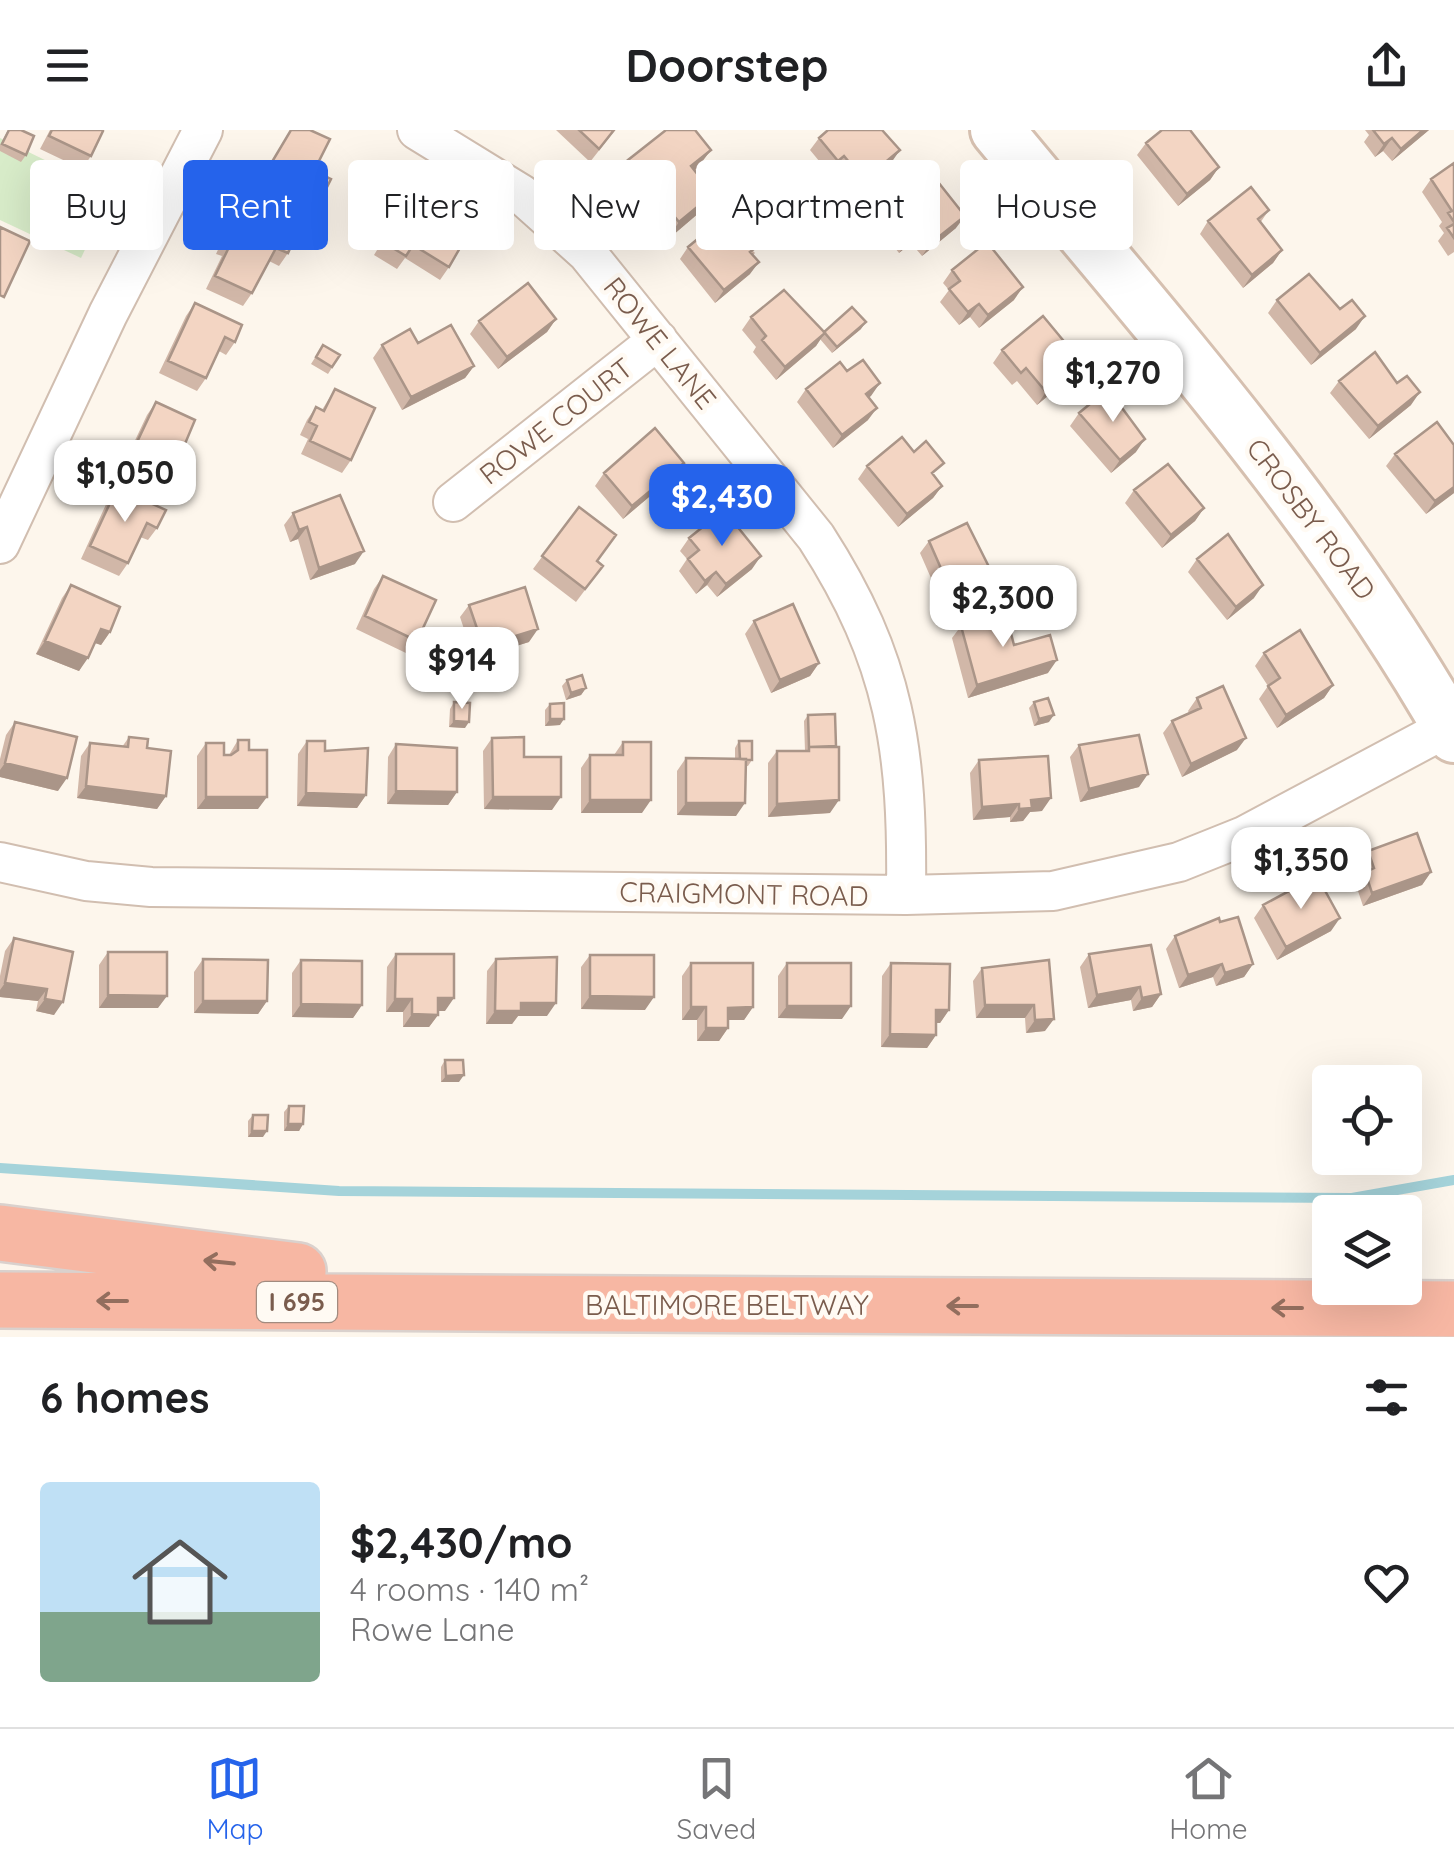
<!DOCTYPE html>
<html lang="en">
<head>
<meta charset="utf-8">
<style>
  :root { --surface:#fff; --page:#f6f6f6; --text:#202124; --muted:#757577; --line:#e0e0e0; --accent:#2563eb }
  body { margin:0; font-family:Quicksand,sans-serif; background:var(--page); color:var(--text); height:100vh; display:flex; flex-direction:column; font-size:38px; white-space:nowrap }
  * { box-sizing:border-box; margin:0 }
  p { font-size:32px; color:var(--muted) }
  .icon { flex:none; width:55px; height:55px; fill:none; stroke:currentColor; stroke-width:2; stroke-linecap:round; stroke-linejoin:round }
  .map { position:relative; height:1207px; overflow:hidden }
  .panel { display:flex; flex-direction:column; background:var(--surface); flex:1 }
  .panel>* { flex:none }
  .guide { position:absolute; left:30px; top:30px; width:1395px; height:90px; display:flex; gap:20px }
  .controls { position:absolute; left:1312px; top:935px; display:grid; gap:20px }
  .controls a { display:grid; place-items:center; width:110px; height:110px; border-radius:10px; background:var(--surface); box-shadow:0 10px 40px #0002; font-size:50px }
  .price { position:absolute; translate:-50% -85px; padding:0 22px; border-radius:20px; background:#fff; color:#222; font-size:32px; line-height:65px; filter:drop-shadow(0 2px 5px #0008) }
  .price::after { content:''; position:absolute; left:50%; top:60px; width:30px; height:22px; margin-left:-15px; background:inherit; clip-path:polygon(0 0,100% 0,50% 100%) }
  .price.current { background:var(--accent); color:#fff }
  ul { padding:0; list-style:none }
  li { display:flex; align-items:center; gap:30px; height:250px; padding:0 40px }
  li+li { border-top:2px solid var(--line) }
  li span { display:grid; place-items:center; flex:none; width:280px; height:200px; border-radius:10px; color:#555 }
  li>.icon { margin-inline-start:auto }
  span .icon { width:120px; height:120px; fill:#fffc; stroke-width:1 }
  li b { font-size:42px }
  h2 { display:flex; justify-content:space-between; align-items:center; height:120px; padding:0 40px; font-size:42px }
  .pill { padding:0 35px; border-radius:10px; background:var(--surface); box-shadow:0 10px 40px #0002; font-size:35px; line-height:90px }
  .pill.current { background:var(--accent); color:#fff }
  header { display:flex; justify-content:space-between; align-items:center; height:130px; padding:0 40px; background:var(--surface); font-size:45px; font-weight:700 }
  .dock { display:flex; justify-content:space-around; align-items:center; height:140px; border-top:2px solid var(--line); background:var(--surface); font-size:28px; color:var(--muted) }
  .dock a { display:grid; justify-items:center; gap:5px }
  .dock .current { color:var(--accent) }
  .map>svg:first-child { display:block }
</style>
</head>
<body>
<header><svg class="icon" aria-label="menu" viewBox="0 0 24 24"><path d="M4 6h16M4 12h16M4 18h16"/></svg>Doorstep<svg class="icon" aria-label="share" viewBox="0 0 24 24"><path d="M12 15V3M7 8l5-5 5 5M5 13v7h14v-7"/></svg></header>
<div class="map">
<svg width="1454" height="1207" viewBox="0 0 1454 1207">
  <rect width="100%" height="100%" fill="#fdf6ec"/>
  <path fill="#d8ecc9" d="M0,8L112,63L81,128L0,90Z"/>
  <g fill="none" stroke-linecap="round" stroke-linejoin="round">
    <path stroke="#a5d3da" stroke-width="10" d="M0,1038L339,1061L1352,1068L1454,1050"/>
    <defs>
      <path id="street" d="M417,0L521,64L587,123L816,407C896,531 908,621 906,765
        M453,372L658,210
        M0,414L108,184L203,0
        M0,732L86,751L151,757L906,765L1053,761L1179,732L1244,706L1454,594"/>
      <path id="secondary" d="M997,0C1158,195 1329,385 1454,606"/>
      <path id="highway" d="M0,1103L298,1141
        M0,1170L1454,1179"/>
    </defs>
    <use href="#street" stroke="#d1beb0" stroke-width="42"/>
    <use href="#secondary" stroke="#d6c0b0" stroke-width="58"/>
    <use href="#highway" stroke="#dad1cd" stroke-width="60"/>
    <use href="#street" stroke="#fff" stroke-width="38"/>
    <use href="#secondary" stroke="#fff" stroke-width="52"/>
    <use href="#highway" stroke="#f7b7a3" stroke-width="55"/>
  </g>
  <path fill="#d1b7a8" d="M8,0H21L26,25L21,32L0,21V15Z
    M50,0H102L91,26L82,39L40,19Z
    M291,0L314,41L315,81L306,93L251,65Z
    M556,0H615L590,32Z
    M1365,0H1429L1392,31L1383,21L1375,27L1364,12L1369,5Z
    M819,8L891,33L855,63L835,39L829,43L810,20Z
    M1146,13L1219,37L1210,50L1178,76L1137,25Z
    M711,20L695,41L713,64L700,82L666,111L615,49L628,30Z
    M1454,33V122L1448,126L1438,111L1444,103L1439,96L1442,92L1422,62L1431,49Z
    M411,64L449,137L440,150L405,128L397,139L374,125Z
    M891,66L956,98L922,126L911,113L899,123L875,93Z
    M1269,80L1260,93L1282,120L1273,133L1243,158L1200,104L1208,91Z
    M239,81L288,123L279,136L269,131L252,163L243,176L206,159L222,126L216,124L230,94Z
    M736,104L755,123L753,125L750,144L715,173L680,129L688,117Z
    M952,140L1014,170L979,198L970,187L959,195L940,172L949,160L943,153Z
    M1277,170L1356,199L1311,235L1268,183Z
    M195,173L235,212L226,225L219,221L206,248L197,261L159,243L186,186Z
    M751,187L824,202L861,199L832,223L820,209L816,216L776,250L753,222L756,217L742,200Z
    M556,189L547,202L498,239L470,204L479,191Z
    M418,213L474,236L465,248L402,280L373,228L382,215Z
    M323,215L340,225L328,244L311,234Z
    M1002,220L1073,245L1037,275L1017,251L1012,255L993,233Z
    M847,241L880,253L869,267L868,290L833,318L797,272L806,259Z
    M1339,251L1411,275L1369,309L1330,263Z
    M335,259L351,330L342,343L301,324L308,309L300,305L307,290L316,277L322,280Z
    M156,272L171,347L162,360L121,340L147,285Z
    M1079,283L1136,322L1111,343L1070,296Z
    M1395,324L1454,363L1426,384L1386,336Z
    M684,333L675,345L623,389L595,356L604,343Z
    M867,336L934,347L942,356L933,368L898,397L858,349Z
    M117,358L157,398L148,410L140,407L128,433L119,446L81,429L108,370Z
    M1134,360L1204,378L1195,391L1162,418L1125,373Z
    M579,377L597,432L603,436L576,472L533,439Z
    M293,383L355,434L310,450L298,409L290,412L284,395Z
    M689,408L752,439L717,467L707,455L696,464L679,441L687,429L680,421Z
    M929,411L995,449L986,461L945,480L920,423Z
    M1197,429L1254,468L1227,490L1188,442Z
    M383,446L417,511L408,524L356,499L374,459Z
    M71,455L110,502L101,515L95,513L79,541L36,524L62,468Z
    M469,475L529,512L474,529L460,487Z
    M754,491L819,533L810,546L771,563L745,504Z
    M961,496L1048,543L968,568L952,508Z
    M1264,523L1333,555L1324,568L1277,598L1259,569L1268,556L1255,536Z
    M567,550L586,558L581,565L566,570L562,556Z
    M1197,568L1237,620L1182,647L1163,603L1172,591L1189,583L1188,581Z
    M454,572L465,598L449,597L450,579Z
    M1034,572L1049,592L1034,596L1029,578Z
    M550,574L560,595L545,596V580Z
    M808,585L830,683L768,687V633L777,621H805L804,591Z
    M15,592L58,661L0,647V629L6,605Z
    M129,607L147,618L166,666L157,679L77,668L81,626L90,613L122,617Z
    M492,608L524,627L552,680L484,679L483,621Z
    M238,610L249,620L258,679H197V626L206,613L224,625H229Z
    M307,611L325,621L366,665L357,678L297,676L298,624Z
    M739,611L752,630L748,636H745L736,686L677,685V641L686,628L735,629V618Z
    M623,612L642,683H581V638L590,625H614Z
    M396,614L457,662L448,675L387,674L388,627Z
    M1079,615L1139,657L1080,672L1070,627Z
    M979,630L1042,681L1030,682L1023,691L1010,692V687L973,690L970,643Z
    M1368,721L1431,742L1422,755L1363,776L1356,755L1363,744L1359,733Z
    M1263,775L1331,801L1277,830L1254,788Z
    M1220,792L1253,834L1244,847L1216,856L1213,847L1179,858L1166,819L1175,806Z
    M14,808L73,822L54,885L36,881L38,871L0,867V846L5,821Z
    M108,822L158,878H99V835Z
    M396,824L445,881H438V885L429,897H403V882H386L387,837Z
    M1089,824L1161,864L1152,877L1133,881L1131,870L1088,878L1080,837Z
    M590,825L645,880L581,879V837Z
    M203,829L267,871L258,884L194,883V842Z
    M496,829L547,886H518L512,894H486L487,841Z
    M301,830L362,875L353,888L292,887V843Z
    M1049,830L1045,901L1026,903L1025,888H976L973,851L982,838Z
    M691,833L753,877L744,890H728V898L719,911H697V890H682V846Z
    M787,833L842,889L778,888V846Z
    M891,833L949,880L940,893H936V905L927,918L881,917L882,846Z
    M445,930L459,952H441V937Z
    M289,976L303,994L299,1001H284V982Z
    M253,985L263,1007H248V991Z"/>
  <path fill="#aa9588" d="M1423,0H1429L1392,31L1401,19Z
    M1392,8L1383,21L1375,27L1384,14Z
    M711,20L697,38L678,55L691,36Z
    M900,20L891,33L855,63L864,50Z
    M1219,37L1210,50L1178,76L1187,64Z
    M713,64L700,82L666,111L679,92Z
    M965,86L956,98L922,126L931,113Z
    M920,100L911,113L899,123L908,110Z
    M1282,120L1273,133L1243,158L1252,145Z
    M759,132L750,144L715,173L724,160Z
    M1023,157L1014,170L979,198L988,185Z
    M979,174L970,187L959,195L968,182Z
    M1365,186L1356,199L1311,235L1320,223Z
    M556,189L547,202L498,239L507,227Z
    M866,192L861,199L832,223L837,217Z
    M825,203L816,216L776,250L785,237Z
    M1082,233L1073,245L1037,275L1046,262Z
    M474,236L465,248L402,280L411,267Z
    M880,253L871,266L857,277L866,264Z
    M1420,262L1411,275L1369,309L1378,296Z
    M877,278L868,290L833,318L842,305Z
    M1145,309L1136,322L1111,343L1120,330Z
    M684,333L675,345L623,389L632,376Z
    M942,356L933,368L898,397L907,384Z
    M1454,357V363L1426,384L1435,371Z
    M1204,378L1195,391L1162,418L1171,405Z
    M307,397L298,409L290,412L299,400Z
    M364,421L355,434L310,450L319,438Z
    M761,426L752,439L717,467L726,454Z
    M716,442L707,455L696,464L705,451Z
    M995,449L986,461L945,480L954,468Z
    M1263,455L1254,468L1227,490L1236,477Z
    M101,499L110,502L101,515L92,512Z
    M538,499L529,512L474,529L483,516Z
    M45,511L88,528L79,541L36,524Z
    M1057,530L1048,543L968,568L977,555Z
    M819,533L810,546L771,563L780,550Z
    M1333,555L1324,568L1277,598L1286,585Z
    M586,558L581,565L566,570L571,563Z
    M1054,585L1049,592L1034,596L1039,589Z
    M550,589H564L560,595L545,596Z
    M454,591L469,592L465,598L449,597Z
    M1246,608L1237,620L1182,647L1191,634Z
    M5,633L67,648L58,661L0,647V640Z
    M1148,644L1139,657L1080,672L1089,659Z
    M86,656L166,666L157,679L77,668Z
    M396,661L457,662L448,675L387,674Z
    M306,663L366,665L357,678L297,676Z
    M206,667H267L258,679H197Z
    M493,667H561L552,680L484,679Z
    M1051,668L1042,681L1030,682L1023,691L1010,692L1019,679L1031,670Z
    M590,670H651L642,683H581Z
    M839,670L830,683L768,687L777,674Z
    M686,673H745L736,686L677,685Z
    M1019,674L1010,687L973,690L982,677Z
    M1431,742L1422,755L1363,776L1372,763Z
    M1340,788L1331,801L1277,830L1286,817Z
    M1222,834L1213,847L1179,858L1188,845Z
    M1253,834L1244,847L1216,856L1225,843Z
    M5,853L47,859L38,871L0,867V860Z
    M1140,857L1131,870L1088,878L1097,865Z
    M1161,864L1152,877L1133,881L1142,868Z
    M108,865L167,866L158,878H99Z
    M590,866L654,867L645,880L581,879Z
    M438,868H454L445,881H429Z
    M45,869L63,872L54,885L36,881Z
    M395,869H412L403,882H386Z
    M203,871H267L258,884L194,883Z
    M521,873H556L547,886H518L512,894H486L495,881Z
    M301,874L362,875L353,888L292,887Z
    M985,875H1034L1025,888H976Z
    M787,876H851L842,889L778,888Z
    M691,877H706L697,890H682Z
    M753,877L744,890H719L728,878Z
    M936,880H949L940,893H927Z
    M412,884L438,885L429,897H403Z
    M1054,889L1045,901L1026,903L1035,890Z
    M706,898H728L719,911H697Z
    M890,904L936,905L927,918L881,917Z
    M464,945L459,952H441L446,946Z
    M288,994H303L299,1001H284Z
    M252,1001H267L263,1007H248Z"/>
  <path fill="#f3d5c3" stroke="#aa9588" stroke-width="2.5" d="M9,0H21L34,6L26,25L2,14Z
    M52,0H102L103,1L91,26L49,6Z
    M291,0H310L330,9L314,41L331,49L315,81L260,52Z
    M579,0H614L599,19Z
    M666,0H695L711,20L691,36L713,64L679,92L628,30Z
    M828,0H882L900,20L864,50L844,26L838,31L819,8Z
    M1162,0H1190L1219,37L1187,64L1146,13Z
    M1373,0H1423L1401,19L1392,8L1384,14Z
    M1454,33V92L1448,83L1452,81L1431,49Z
    M927,38L965,86L931,113L920,100L908,110L884,80L896,71L891,66Z
    M1251,57L1269,80L1258,89L1282,120L1252,145L1208,91Z
    M411,64L472,97L449,137L413,115L406,126L383,112Z
    M239,81L295,107L288,123L276,118L252,163L215,146L231,113L225,111Z
    M722,89L736,104L749,93L764,111L750,122L759,132L724,160L688,117Z
    M1454,94V108L1447,98Z
    M0,97L30,111L4,167L0,165Z
    M987,112L1023,157L988,185L979,174L968,182L949,159L960,151L952,140Z
    M1309,144L1340,179L1352,170L1365,186L1320,223L1277,170Z
    M528,153L556,189L507,227L479,191Z
    M784,160L825,203L785,237L762,210L766,206L751,187Z
    M195,173L242,195L235,212L225,207L206,248L168,231Z
    M852,177L866,192L837,217L824,202Z
    M1043,186L1082,233L1046,262L1026,238L1021,243L1002,220Z
    M451,195L474,236L411,267L382,215L410,199L418,213Z
    M323,215L340,225L332,237L316,227Z
    M1375,222L1397,253L1407,246L1420,262L1378,296L1339,251Z
    M863,230L880,253L866,264L877,278L842,305L806,259L840,232L847,241Z
    M335,259L375,278L351,330L310,311L317,296L309,292L316,277L324,281Z
    M1108,259L1145,309L1120,330L1079,283Z
    M156,272L195,290L171,347L130,327Z
    M1437,292L1454,315V357L1435,371L1395,324Z
    M655,298L684,333L632,376L604,343Z
    M902,307L914,322L926,311L944,333L932,343L942,356L907,384L867,336Z
    M1168,334L1204,378L1171,405L1134,360Z
    M117,358L166,380L157,398L147,393L128,433L90,416Z
    M340,365L364,421L319,438L307,397L299,400L293,383Z
    M579,377L616,405L597,431L603,436L585,459L542,426Z
    M724,380L761,426L726,454L716,442L705,451L688,429L699,420L689,408Z
    M967,393L995,449L954,468L929,411Z
    M1228,404L1263,455L1236,477L1197,429Z
    M383,446L436,470L417,511L365,486Z
    M71,455L120,477L110,502L101,499L88,528L45,511Z
    M525,457L538,499L483,516L469,475Z
    M793,474L819,533L780,550L754,491Z
    M1006,484L1014,515L1050,505L1057,530L977,555L961,496Z
    M1300,500L1333,555L1286,585L1268,556L1280,548L1264,523Z
    M582,545L586,558L571,563L567,550Z
    M1223,556L1246,608L1191,634L1172,591L1201,578L1197,568Z
    M1048,568L1054,585L1039,589L1034,572Z
    M454,572L470,573L469,592L454,591Z
    M564,573V589H550V574Z
    M835,584L836,616L809,617L808,585Z
    M15,592L77,607L67,648L5,633Z
    M1139,605L1148,644L1089,659L1079,615Z
    M129,607L148,609L147,618L171,621L166,666L86,656L90,613L128,617Z
    M524,607V627H561V667H493L492,608Z
    M238,610H249V620H267V667H206V613H224V625H231L238,620Z
    M307,611H325V621L368,618L366,665L306,663Z
    M739,611H752V630L740,629Z
    M623,612H651V670H590V625H623Z
    M396,614L457,618V662L396,661Z
    M809,617H839V670L777,674V621H809Z
    M1048,626L1051,668L1031,670L1032,678L1019,679V674L982,677L979,630Z
    M686,628L746,629L745,673H686Z
    M1417,703L1431,742L1372,763L1365,742L1374,738L1368,721Z
    M1317,746L1340,788L1286,817L1263,775Z
    M1238,787L1253,834L1225,843L1222,834L1188,845L1175,806L1219,788L1220,792Z
    M14,808L73,822L63,872L45,869L47,859L5,853Z
    M1151,815L1161,864L1142,868L1140,857L1097,865L1089,824Z
    M108,822H167V866L108,865Z
    M396,824H454V868H438V885L412,884V869H395Z
    M590,825H654V867L590,866Z
    M557,827L556,873H521V881H495L496,829Z
    M203,829L268,830L267,871H203Z
    M301,830L362,831V875L301,874Z
    M1049,830L1054,889L1035,890L1034,875H985L982,838Z
    M691,833H753V877L728,878V898H706V877H691Z
    M787,833H851V876H787Z
    M891,833L950,834L949,880H936V905L890,904Z
    M445,930H463L464,945L446,946Z
    M289,976H304L303,994H288Z
    M253,985H268L267,1001H252Z"/>
  <defs><path id="oneway-shaft" d="M-6 0H5M1.5-3L5.5 0L1.5 3" fill="none" stroke-width="1.6" stroke-linecap="round" stroke-linejoin="round" transform="scale(2.5)"/></defs>
  <g stroke="#936e5e">
    <use href="#oneway-shaft" transform="translate(219 1132) rotate(-174)"/>
    <use href="#oneway-shaft" transform="translate(112 1171) rotate(-180)"/>
    <use href="#oneway-shaft" transform="translate(962 1176) rotate(-180)"/>
    <use href="#oneway-shaft" transform="translate(1287 1178) rotate(-180)"/>
  </g>
  <g text-anchor="middle" stroke-width="9" stroke-linejoin="round" paint-order="stroke">
    <rect fill="#fffaf3" stroke="#a28b7f" stroke-width="2.5" x="257" y="1152" width="80" height="40" rx="8"/>
    <g font-size="25" font-weight="bold" fill="#7a5c4d">
      <text x="297" y="1181">I 695</text>
    </g>
    <g font-size="28" fill="#7a5c4d" stroke="#fffaf3">
      <text transform="translate(660 213) rotate(51)" y="10">ROWE LANE</text>
      <text transform="translate(556 291) rotate(-38)" y="10">ROWE COURT</text>
      <text transform="translate(1311 389) rotate(53)" y="10">CROSBY ROAD</text>
      <text transform="translate(744 764) rotate(1)" y="10">CRAIGMONT ROAD</text>
      <text x="727" y="1185">BALTIMORE BELTWAY</text>
    </g>
  </g>
</svg>
<div class="controls">
<a><svg class="icon" aria-label="locate" viewBox="0 0 24 24"><circle cx="12" cy="12" r="6"/><path d="M12 2v4M12 18v4M2 12h4M18 12h4"/></svg></a>
<a><svg class="icon" aria-label="layers" viewBox="0 0 24 24"><path d="M12 4l9 5-9 5-9-5zM3 14l9 5 9-5"/></svg></a>
</div>
<b class="price" style="left:1113px;top:295px">$1,270</b>
<b class="price" style="left:125px;top:395px">$1,050</b>
<b class="price current" style="left:722px;top:419px">$2,430</b>
<b class="price" style="left:1003px;top:520px">$2,300</b>
<b class="price" style="left:462px;top:582px">$914</b>
<b class="price" style="left:1301px;top:782px">$1,350</b>
<div class="guide">
<a class="pill">Buy</a>
<a class="pill current">Rent</a>
<a class="pill">Filters</a>
<a class="pill">New</a>
<a class="pill">Apartment</a>
<a class="pill">House</a>
</div>
</div>
<section class="panel">
<h2>6 homes<svg class="icon" aria-label="filters" viewBox="0 0 24 24"><path d="M4 7h16M4 17h16"/><circle cx="9" cy="7" r="2"/><circle cx="15" cy="17" r="2"/></svg></h2>
<ul>
<li><span style="background:linear-gradient(#bfe0f5 65%,#7fa58c 0)"><svg class="icon" aria-label="home" viewBox="0 0 24 24"><path d="M3 11l9-7 9 7M6 9v11h12V9"/></svg></span><div><b>$2,430/mo</b><p>4 rooms · 140 m²</p><p>Rowe Lane</p></div><svg class="icon" aria-label="heart" viewBox="0 0 24 24"><path d="M12 20l-8-8c-3-5 5-10 8-4 3-6 11-1 8 4z"/></svg></li>
</ul>
</section>
<nav class="dock">
<a class="current"><svg class="icon" aria-label="map" viewBox="0 0 24 24"><path d="M3 6l6-2 6 2 6-2v14l-6 2-6-2-6 2zM9 4v14M15 6v14"/></svg>Map</a>
<a><svg class="icon" aria-label="saved" viewBox="0 0 24 24"><path d="M7 4h10v16l-5-4-5 4z"/></svg>Saved</a>
<a><svg class="icon" aria-label="home" viewBox="0 0 24 24"><path d="M3 11l9-7 9 7M6 9v11h12V9"/></svg>Home</a>
</nav>
</body>
</html>
